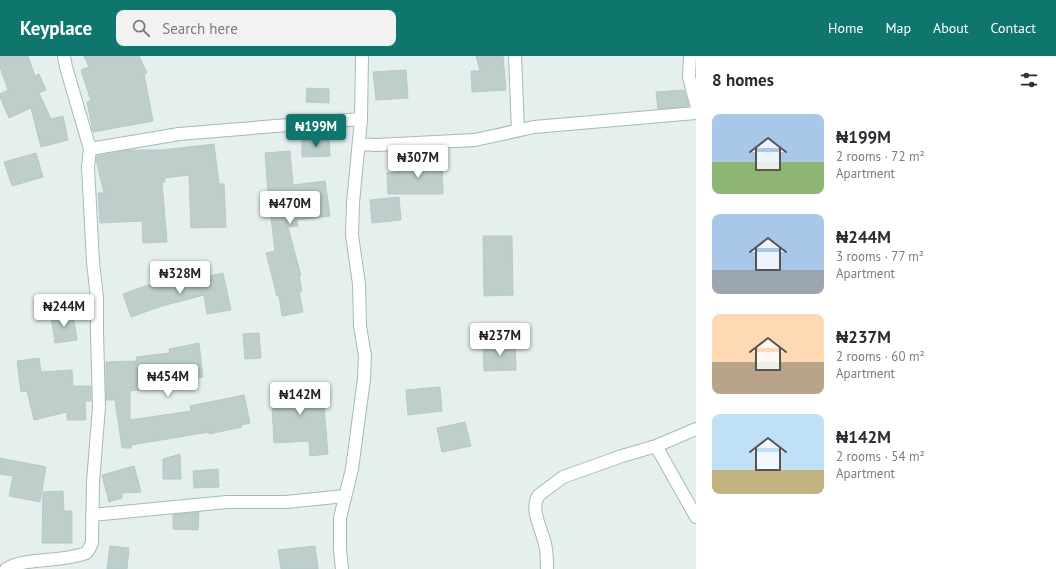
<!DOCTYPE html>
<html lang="en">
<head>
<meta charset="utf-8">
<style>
  :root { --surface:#fff; --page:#f2f2f3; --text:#2b2b33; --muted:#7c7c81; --accent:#0f766e }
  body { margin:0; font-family:"PT Sans",sans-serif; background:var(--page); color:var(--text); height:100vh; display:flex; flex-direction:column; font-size:15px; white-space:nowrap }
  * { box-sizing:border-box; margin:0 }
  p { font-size:13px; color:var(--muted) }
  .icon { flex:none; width:22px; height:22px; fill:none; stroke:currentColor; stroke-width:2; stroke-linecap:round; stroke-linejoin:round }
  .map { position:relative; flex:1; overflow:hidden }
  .drawer { display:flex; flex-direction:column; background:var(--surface); width:360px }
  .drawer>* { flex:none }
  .price { position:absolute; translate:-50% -34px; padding:0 9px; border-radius:4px; background:#fff; color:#222; font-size:13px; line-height:26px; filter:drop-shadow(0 1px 2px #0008) }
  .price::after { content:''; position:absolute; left:50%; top:24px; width:12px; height:9px; margin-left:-6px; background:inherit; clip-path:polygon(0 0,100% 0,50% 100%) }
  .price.current { background:var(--accent); color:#fff }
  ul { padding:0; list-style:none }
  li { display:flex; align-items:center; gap:12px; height:100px; padding:0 16px }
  li span { display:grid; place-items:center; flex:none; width:112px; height:80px; border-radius:8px; color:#555 }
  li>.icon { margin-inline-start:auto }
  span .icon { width:48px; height:48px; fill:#fffc; stroke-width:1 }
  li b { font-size:17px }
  h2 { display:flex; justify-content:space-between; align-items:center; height:48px; padding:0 16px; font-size:17px }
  header { display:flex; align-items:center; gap:24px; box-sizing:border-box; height:56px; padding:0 20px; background:var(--accent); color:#fff }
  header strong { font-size:19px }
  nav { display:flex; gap:22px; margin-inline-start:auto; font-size:14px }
  .search { width:280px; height:36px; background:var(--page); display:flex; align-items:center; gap:10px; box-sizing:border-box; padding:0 14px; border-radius:8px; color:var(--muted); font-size:15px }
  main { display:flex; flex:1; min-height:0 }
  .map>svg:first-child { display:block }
</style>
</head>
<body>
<header>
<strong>Keyplace</strong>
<div class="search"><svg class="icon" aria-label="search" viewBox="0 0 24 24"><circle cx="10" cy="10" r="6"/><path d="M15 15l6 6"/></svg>Search here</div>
<nav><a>Home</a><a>Map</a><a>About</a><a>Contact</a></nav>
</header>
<main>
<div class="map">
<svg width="696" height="513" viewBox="0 0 696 513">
  <rect width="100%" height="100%" fill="#e5f0ee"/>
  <path fill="#bdcecb" stroke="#b6cac8" d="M0,0H28L35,20L39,18L46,34L39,37L51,63L63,60L68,84L41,91L31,52L9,62L0,41V38L8,34L0,11Z
    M84,0H139L147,17L144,18L153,65L93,76L87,46L91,45L81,14L89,11Z
    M476,0H503L506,34L472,36L471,15H480Z
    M406,14L408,42L376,44L373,16Z
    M307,32L329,33V47L306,46Z
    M684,34L689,50L658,53L656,36Z
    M329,82L330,100L302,101V83Z
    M214,88L219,128H224L226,171L191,172L189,119L164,122L165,126H162L167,186L143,187L142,165L100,167L98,137H104L96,103L97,100L127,94H162Z
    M290,95L293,129L325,125L330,160L297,164L298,170L288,171L301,220H299L302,235H299L303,256L282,260L279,240H277L266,197L275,195L268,137L265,97Z
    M36,97L43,121L12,130L4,106Z
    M413,104H442L443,138H388L387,117L414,114Z
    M399,141L401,164L372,167L370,144Z
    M483,180H512L513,239L484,240Z
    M223,217L231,254L207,258L204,239L162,250L131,261L123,238L154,227L155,229L191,220L192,224Z
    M73,257L77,284L55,287L51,260Z
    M259,277L261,302L245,303L243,278Z
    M199,287L203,321L167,325V331L130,335V364L191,355L190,350L244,339L250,367L241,369L242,371L209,378V376L131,389V392H122L115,344H106V306L137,305L136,301L170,297L169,293Z
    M515,287L516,314L484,315L483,288Z
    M39,302L41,316L72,314L73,330H91V345H85L86,364H67V356L34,364L27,335L21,336L17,305Z
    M322,327L328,398L310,400L309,385L274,387L271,331Z
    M440,331L442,355L408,359L406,334Z
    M465,366L471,390L442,396L437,372Z
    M180,398L181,423H163V403Z
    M0,402L46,411L40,446L9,440L13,420L0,418Z
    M134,410L141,436L122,437V442L109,446L102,419Z
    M218,413L219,431L194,432L193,415Z
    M63,435L64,455H72V487H42L43,436Z
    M199,456L198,474L173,473V459Z
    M110,490L129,492L127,513H107Z
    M315,490L318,513H281L278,494Z"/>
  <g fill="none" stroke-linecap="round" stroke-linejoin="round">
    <defs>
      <path id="street" d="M515,0L518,74
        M690,0L689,21L696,48
        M359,88L376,89L475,84L534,71L696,57
        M90,93L179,78L361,63
        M656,390L696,461
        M92,459L227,446H286L345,440
        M6,513C23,503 51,505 70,501C75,500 81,499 86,497C89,494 91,490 92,486L93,426L99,351L97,275V242L93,206L88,111L90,93L66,11L64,0
        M342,513L340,494V462L352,413L364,323L365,300L360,270L359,228L352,179L353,147L361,63L362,0
        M547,513C547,505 547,496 545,488C542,473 529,453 539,439L563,421L622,400L656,390L696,373"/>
    </defs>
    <use href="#street" stroke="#a6b9b8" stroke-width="14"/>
    <use href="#street" stroke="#fff" stroke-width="12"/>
  </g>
</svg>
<b class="price current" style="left:316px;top:92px">₦199M</b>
<b class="price" style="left:418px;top:123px">₦307M</b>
<b class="price" style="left:290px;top:169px">₦470M</b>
<b class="price" style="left:180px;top:239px">₦328M</b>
<b class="price" style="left:64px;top:272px">₦244M</b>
<b class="price" style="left:500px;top:301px">₦237M</b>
<b class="price" style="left:168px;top:342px">₦454M</b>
<b class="price" style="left:300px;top:360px">₦142M</b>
</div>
<section class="drawer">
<h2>8 homes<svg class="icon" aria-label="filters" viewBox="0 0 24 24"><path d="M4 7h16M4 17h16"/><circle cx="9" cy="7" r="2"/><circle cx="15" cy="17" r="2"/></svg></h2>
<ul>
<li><span style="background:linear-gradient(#a9c7e8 60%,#8fb573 0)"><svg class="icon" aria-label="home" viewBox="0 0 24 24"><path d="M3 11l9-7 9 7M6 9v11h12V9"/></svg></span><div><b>₦199M</b><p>2 rooms · 72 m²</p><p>Apartment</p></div></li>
<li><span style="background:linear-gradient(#a9c7e8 70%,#9aa5b1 0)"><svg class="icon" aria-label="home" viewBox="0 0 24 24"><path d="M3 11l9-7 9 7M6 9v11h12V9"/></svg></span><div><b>₦244M</b><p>3 rooms · 77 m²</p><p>Apartment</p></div></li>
<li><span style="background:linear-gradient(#ffd9b3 60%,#b9a48a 0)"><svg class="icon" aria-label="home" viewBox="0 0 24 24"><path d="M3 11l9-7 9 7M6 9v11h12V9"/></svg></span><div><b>₦237M</b><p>2 rooms · 60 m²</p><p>Apartment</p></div></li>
<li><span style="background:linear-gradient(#bfe0f5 70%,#c2b280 0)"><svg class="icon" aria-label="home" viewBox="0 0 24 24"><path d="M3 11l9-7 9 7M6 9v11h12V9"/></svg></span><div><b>₦142M</b><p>2 rooms · 54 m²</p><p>Apartment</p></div></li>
</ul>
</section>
</main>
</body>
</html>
